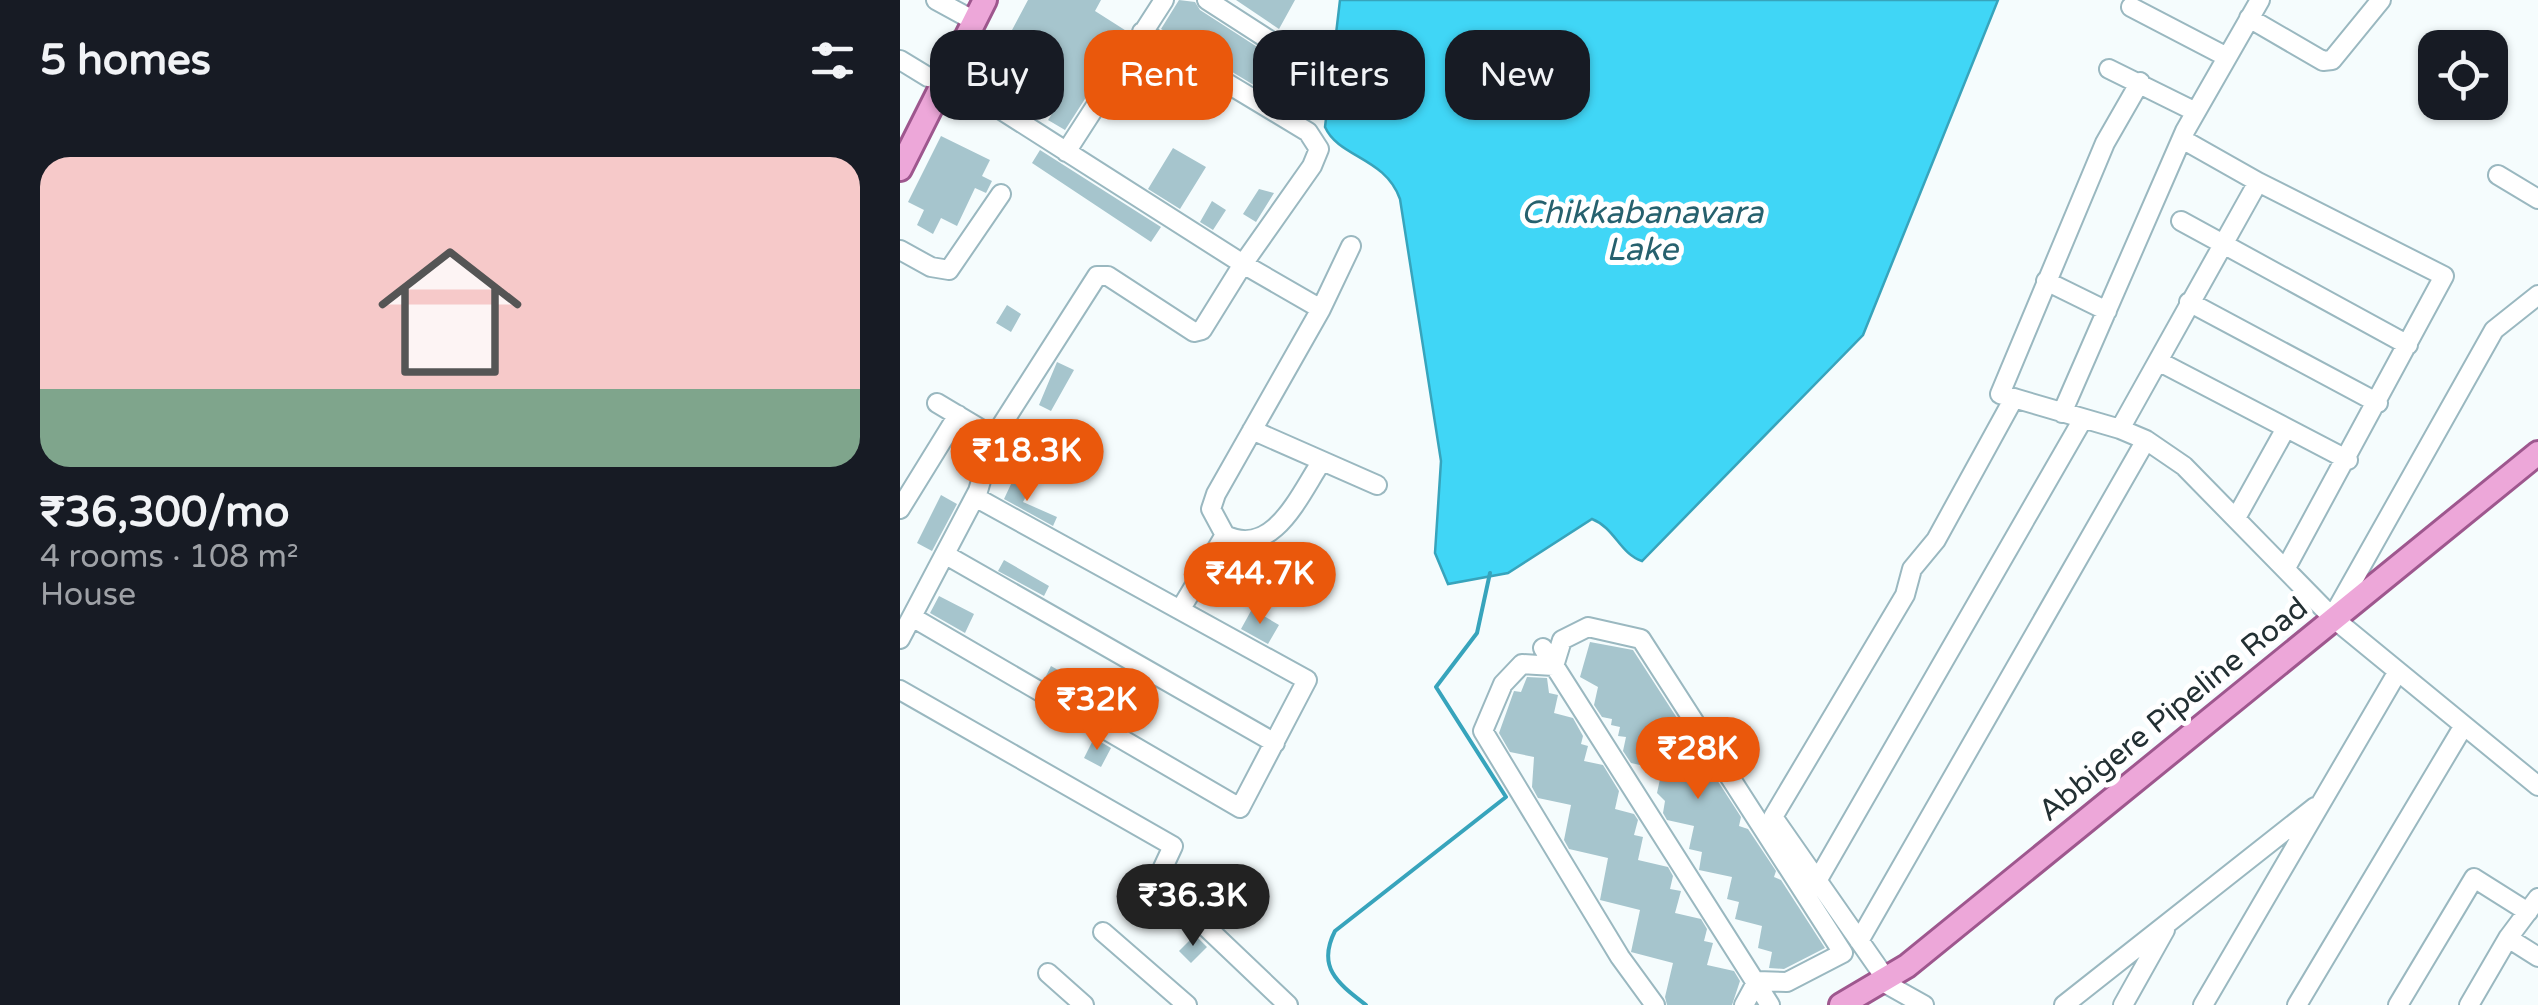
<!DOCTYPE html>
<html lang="en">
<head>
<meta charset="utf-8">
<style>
  :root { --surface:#171b24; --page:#242831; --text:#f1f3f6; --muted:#9ea1a6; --accent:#ea580c }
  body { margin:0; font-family:"Varela Round",sans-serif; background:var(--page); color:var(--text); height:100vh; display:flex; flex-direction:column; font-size:38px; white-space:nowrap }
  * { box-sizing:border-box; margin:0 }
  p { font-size:32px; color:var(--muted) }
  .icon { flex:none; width:55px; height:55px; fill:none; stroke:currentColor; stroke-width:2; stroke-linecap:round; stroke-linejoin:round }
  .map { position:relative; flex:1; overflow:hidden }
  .details { display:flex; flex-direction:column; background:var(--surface); width:900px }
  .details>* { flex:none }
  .banner { position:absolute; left:30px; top:30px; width:950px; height:90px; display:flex; gap:20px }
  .buttons { position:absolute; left:1518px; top:30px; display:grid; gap:20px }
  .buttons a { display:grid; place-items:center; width:90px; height:90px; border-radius:20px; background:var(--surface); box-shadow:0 2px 8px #0004; font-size:50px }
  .price { position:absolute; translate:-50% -85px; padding:0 22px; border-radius:35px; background:var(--accent); color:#fff; font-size:32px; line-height:65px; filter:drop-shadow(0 2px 5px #0008) }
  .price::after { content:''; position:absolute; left:50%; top:60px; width:30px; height:22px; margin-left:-15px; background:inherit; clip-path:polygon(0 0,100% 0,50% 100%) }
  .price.active { background:#222; color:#fff }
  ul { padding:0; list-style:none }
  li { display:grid; align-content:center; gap:20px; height:530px; padding:0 40px }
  li span { display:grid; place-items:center; height:310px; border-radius:30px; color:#555 }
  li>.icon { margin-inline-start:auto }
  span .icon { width:180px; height:180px; fill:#fffc; stroke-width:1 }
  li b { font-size:42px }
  h2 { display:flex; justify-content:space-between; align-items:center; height:120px; padding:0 40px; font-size:42px }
  .tag { padding:0 35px; border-radius:30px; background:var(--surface); box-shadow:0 2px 8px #0004; font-size:35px; line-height:90px }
  .tag.active { background:var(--accent); color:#fff }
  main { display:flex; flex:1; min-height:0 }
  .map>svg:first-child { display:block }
</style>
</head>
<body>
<main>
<section class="details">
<h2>5 homes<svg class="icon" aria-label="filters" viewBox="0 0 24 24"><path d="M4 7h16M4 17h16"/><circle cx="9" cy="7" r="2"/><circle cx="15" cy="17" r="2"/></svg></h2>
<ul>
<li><span style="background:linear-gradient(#f6c9c9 75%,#7fa58c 0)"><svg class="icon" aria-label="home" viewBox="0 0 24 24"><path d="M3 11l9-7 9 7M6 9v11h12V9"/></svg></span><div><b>₹36,300/mo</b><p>4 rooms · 108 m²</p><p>House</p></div></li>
</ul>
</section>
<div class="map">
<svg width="1638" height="1005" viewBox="0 0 1638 1005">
  <rect width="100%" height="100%" fill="#f5fcfd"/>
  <path fill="#40d6f6" stroke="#37a4bc" stroke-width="2.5" d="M440,0H1098L963,335L742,561C720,554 715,528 692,519L608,573L548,584L535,553L541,461L500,199C485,157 439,158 425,127Z"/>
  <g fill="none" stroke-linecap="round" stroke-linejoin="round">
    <path stroke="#37a4bc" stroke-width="4" d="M466,1005C439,984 416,968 435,931L606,797L536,687L577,633L590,573"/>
  </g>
  <path fill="#a6c5cd" d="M128,0H201L195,11L228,32L165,130L148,120L152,114L87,77Z
    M279,0L295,2L300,10L404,77L387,105L261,29Z
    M336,0H395L379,29Z
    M41,136L90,160L82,176L92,181L86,193L75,188L57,226L41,218L33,234L17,225L24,210L8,202Z
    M273,148L306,167L280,209L248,189Z
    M140,150L261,227L251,242L132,163Z
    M359,189L374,193L356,222L343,214Z
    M312,201L326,210L313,230L300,222Z
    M107,305L121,314L111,332L96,323Z
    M157,362L174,370L151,411L139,405Z
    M112,482L129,491L123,502L157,517L153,526L104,499Z
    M41,495L57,504L32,551L17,543Z
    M104,560L149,586L144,596L98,571Z
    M39,596L74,614L65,633L30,613Z
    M352,609L379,625L368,644L341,629Z
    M690,642L733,650L841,817L839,826L848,829L876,871L874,877L881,880L925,948L884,969L869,968L872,952L858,948L862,926L835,919L839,902L827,899L832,877L799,870L802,852L789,849L794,826L767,820L763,813L765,801L757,793L762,770L731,763L723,751L726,737L718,736L720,727L711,725L712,719L702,717L694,705L698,687L680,677Z
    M151,666L181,683L174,697L144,680Z
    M627,677L647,678L649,693L658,695L654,713L673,718L683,736L681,744L688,746L684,761L703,765L719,791L715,809L734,814L738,820L734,835L743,837L738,860L768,867L773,876L770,889L781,891L775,913L801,919L807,929L804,941L813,943L807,965L834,971L840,981L832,1005H767L765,997L773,963L731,952L740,910L700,900L708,858L669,849L664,840L671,805L638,798L632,787L634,757L610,752L599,733L614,691L621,692Z
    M194,738L211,748L201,767L184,758Z
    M295,935L307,947L291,963L279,951Z"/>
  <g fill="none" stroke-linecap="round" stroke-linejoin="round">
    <defs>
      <path id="minor" d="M36,0L69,18L72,25
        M307,0L408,65
        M1231,7L1327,57
        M1349,18L1423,61L1432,60L1481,0
        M242,32L408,132L419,149L412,166L343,264L421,309
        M0,60L28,77L59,83L343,264L302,330L294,332L208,276H197L94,437L78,491L0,639
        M1209,69L1296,112
        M1240,82L1205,143L1100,394L1220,429L1246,440L1284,466L1433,618L1638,786
        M166,152L264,0
        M1598,175L1638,199
        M1358,182L1544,276L1387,566
        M1281,221L1508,345
        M0,250L31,267L49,270L101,194
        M1146,281L1207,311
        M1289,302L1478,403
        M1258,361L1448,460
        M37,403L94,437
        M1162,413L1285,131L1360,0
        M1220,429L1358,182L1282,139
        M352,430L477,485
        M422,461C400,493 374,559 325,535L311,509L316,494L421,309L451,246
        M0,509L58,415
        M1336,518L1386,428
        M46,555L375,743
        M280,610L325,535
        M1433,616L1594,330L1638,295
        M12,617L340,808L407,680L75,497
        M643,648L870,1005
        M0,690L273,846L260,874L264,887L388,1005
        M917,881L1183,419
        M203,932L287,1005
        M1608,938L1638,957
        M959,941L1246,440
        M148,973L184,1005
        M986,979L873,817L1005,595L1012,569L1036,540L1114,398
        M981,981L1024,1005
        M755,1005L720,957L583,731L603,684L622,664L654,666L662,640L688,627L741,639L943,953L887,982L857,981L844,1005
        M1164,1005L1415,807
        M1223,1005L1265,930
        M1303,1005L1497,673
        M1397,1005L1563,727
        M1498,1005L1574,878L1628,912
        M1569,1005L1608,938L1638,898"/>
      <path id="major" d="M0,169L85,0
        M941,1005L1007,966L1638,453"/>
    </defs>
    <use href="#minor" stroke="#9ab8c0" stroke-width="22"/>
    <use href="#major" stroke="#9e578e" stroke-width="28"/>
    <use href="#minor" stroke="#fff" stroke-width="18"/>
    <use href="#major" stroke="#eda7d9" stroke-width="22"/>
  </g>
  <g text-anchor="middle" stroke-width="10" stroke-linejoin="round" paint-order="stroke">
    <g font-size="30" fill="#233033" stroke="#fff">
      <text transform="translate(1273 709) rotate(-39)" y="10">Abbigere Pipeline Road</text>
    </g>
    <g font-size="32" font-style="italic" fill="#26616e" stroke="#fff">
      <text x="742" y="223">Chikkabanavara<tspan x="742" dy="37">Lake</tspan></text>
    </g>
  </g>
</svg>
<div class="buttons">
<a><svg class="icon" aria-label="locate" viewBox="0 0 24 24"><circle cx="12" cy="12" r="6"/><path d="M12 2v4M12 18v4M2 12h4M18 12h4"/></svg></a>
</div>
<b class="price" style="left:127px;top:504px">₹18.3K</b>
<b class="price" style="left:360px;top:627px">₹44.7K</b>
<b class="price" style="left:197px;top:753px">₹32K</b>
<b class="price" style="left:798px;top:802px">₹28K</b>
<b class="price active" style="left:293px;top:949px">₹36.3K</b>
<div class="banner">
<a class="tag">Buy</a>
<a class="tag active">Rent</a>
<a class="tag">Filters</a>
<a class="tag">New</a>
</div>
</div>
</main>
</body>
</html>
